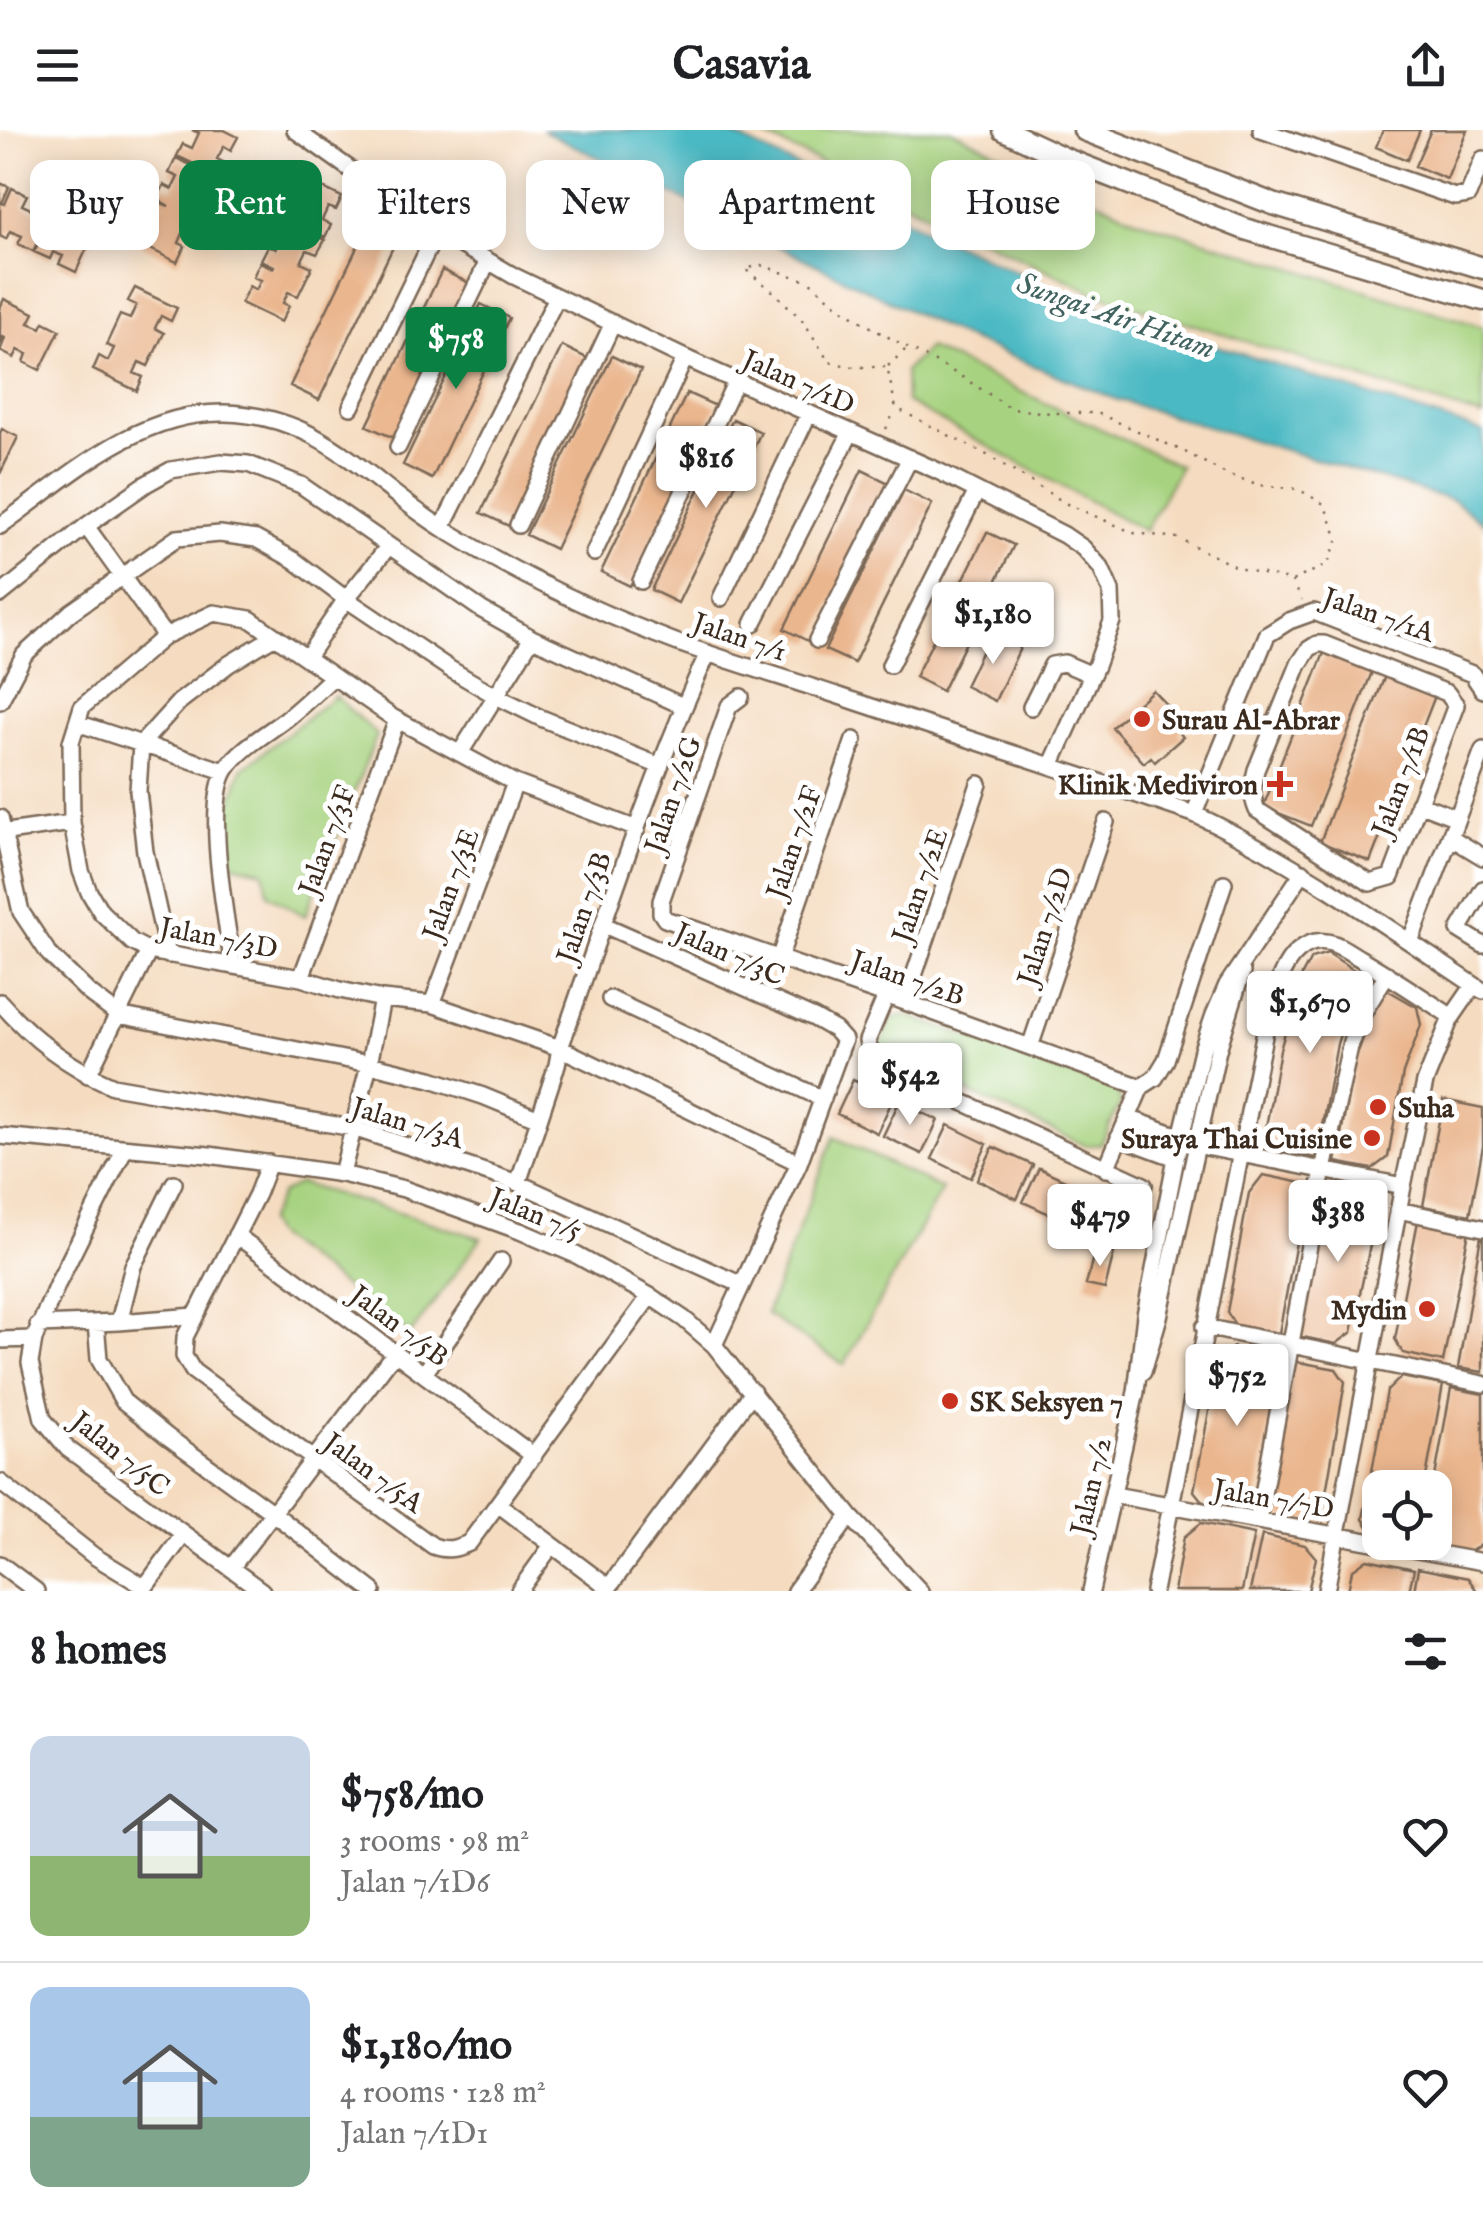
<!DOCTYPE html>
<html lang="en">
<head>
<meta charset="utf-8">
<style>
  :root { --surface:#fff; --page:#f2f2f2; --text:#202124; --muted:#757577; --line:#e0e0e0; --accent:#0b8043 }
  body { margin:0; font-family:"IM FELL English",serif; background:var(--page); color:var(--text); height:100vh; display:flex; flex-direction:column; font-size:38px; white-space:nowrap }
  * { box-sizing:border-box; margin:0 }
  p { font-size:32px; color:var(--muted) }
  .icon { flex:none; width:55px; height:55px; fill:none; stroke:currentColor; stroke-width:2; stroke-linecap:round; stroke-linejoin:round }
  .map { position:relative; height:1461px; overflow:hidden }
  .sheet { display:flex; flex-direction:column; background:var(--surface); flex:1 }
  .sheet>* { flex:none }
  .hud { position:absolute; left:30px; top:30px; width:1425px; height:90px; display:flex; gap:20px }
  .controls { position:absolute; left:1362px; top:1340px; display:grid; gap:20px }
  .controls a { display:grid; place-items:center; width:90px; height:90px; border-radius:20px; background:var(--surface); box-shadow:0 5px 25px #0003; font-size:50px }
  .price { position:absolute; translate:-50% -85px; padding:0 22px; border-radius:10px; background:#fff; color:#222; font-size:32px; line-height:65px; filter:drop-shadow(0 2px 5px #0008) }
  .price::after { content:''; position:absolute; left:50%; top:60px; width:30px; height:22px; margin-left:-15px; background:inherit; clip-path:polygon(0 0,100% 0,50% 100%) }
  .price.current { background:var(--accent); color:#fff }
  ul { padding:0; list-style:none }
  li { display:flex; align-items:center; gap:30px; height:250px; padding:0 30px }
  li+li { border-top:2px solid var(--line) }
  li span { display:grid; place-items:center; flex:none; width:280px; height:200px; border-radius:20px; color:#555 }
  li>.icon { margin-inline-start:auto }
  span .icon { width:120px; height:120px; fill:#fffc; stroke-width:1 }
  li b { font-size:42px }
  h2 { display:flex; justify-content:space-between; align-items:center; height:120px; padding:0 30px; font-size:42px }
  .pill { padding:0 35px; border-radius:20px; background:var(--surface); box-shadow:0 5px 25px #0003; font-size:35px; line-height:90px }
  .pill.current { background:var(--accent); color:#fff }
  header { display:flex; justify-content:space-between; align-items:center; height:130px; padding:0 30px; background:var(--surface); font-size:45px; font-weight:700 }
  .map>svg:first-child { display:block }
</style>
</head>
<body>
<header><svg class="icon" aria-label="menu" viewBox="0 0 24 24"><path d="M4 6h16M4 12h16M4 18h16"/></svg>Casavia<svg class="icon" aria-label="share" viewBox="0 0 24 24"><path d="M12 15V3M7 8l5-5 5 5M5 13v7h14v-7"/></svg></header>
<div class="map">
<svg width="1483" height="1461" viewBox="0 0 1483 1461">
  <rect width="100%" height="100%" fill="#fff"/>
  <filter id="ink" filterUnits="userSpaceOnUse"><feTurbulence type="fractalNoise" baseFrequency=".01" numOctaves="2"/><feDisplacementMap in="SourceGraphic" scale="20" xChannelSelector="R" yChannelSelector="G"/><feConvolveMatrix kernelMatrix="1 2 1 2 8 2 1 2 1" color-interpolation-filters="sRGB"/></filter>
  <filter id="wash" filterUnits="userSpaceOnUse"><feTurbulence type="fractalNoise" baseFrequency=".0048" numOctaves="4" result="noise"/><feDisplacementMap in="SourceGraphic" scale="40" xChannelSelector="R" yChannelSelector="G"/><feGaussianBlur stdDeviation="2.25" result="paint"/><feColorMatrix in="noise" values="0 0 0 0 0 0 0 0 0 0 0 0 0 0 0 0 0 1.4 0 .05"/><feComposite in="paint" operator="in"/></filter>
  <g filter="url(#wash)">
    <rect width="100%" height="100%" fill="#f5dcc0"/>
    <path fill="#a7d380" stroke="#717e4f" stroke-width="2.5" d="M752,0H951L1135,89L1483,197V287L1095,163Z
      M928,218L1180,336L1145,401L906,272L905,241Z
      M335,566L377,605L305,786L268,764L264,741L232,734L226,687L242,639Z
      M905,885L1116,958L1121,972L1101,1014L1086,1016L877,921L892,888Z
      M834,1007L942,1059L844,1235L766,1184Z
      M299,1053L481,1108L410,1205L274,1105L267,1092L281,1064Z"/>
    <path fill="#4bb9c3" stroke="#437270" stroke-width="2.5" d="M542,0H723L941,107L1085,173L1483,302V393L1455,371L1115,269L961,206Z"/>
    <g id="blocks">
      <path fill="#eab68e" d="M192,0H224L238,7L231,20L224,16L217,29L227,34L221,47L206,40L205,42L220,49L213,64L203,59L197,72L207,77L194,106L184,101L179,113L185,116L177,132L136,112L144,96L152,99L157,90L149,86L156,71L169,76L157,69L164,55L172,59L178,47L169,43L176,28L191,35L192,33L177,26L183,14L192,18L199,3Z
        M1383,0H1420L1407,30L1376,17Z
        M1431,0H1467L1447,49L1415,36Z
        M302,48L342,67L336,80L328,77L322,90L331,95L325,107L310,100L309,102L325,110L317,124L307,120L301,132L312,137L298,166L288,162L283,173L289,176L281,192L241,173L249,156L256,160L261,150L253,147L260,132L273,138L274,136L261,130L268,116L276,119L282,107L273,103L280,89L295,96L296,93L282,86L287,74L296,78L303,64L296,61Z
        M0,53L9,57L2,73L5,74L12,58L27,65L22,75L35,81L40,71L69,85L65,94L76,100L79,94L95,101L76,142L59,134L63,126L53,122L50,129L34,122L40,110L39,109L33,121L18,114L22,106L10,101L6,109L0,106Z
        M365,101L394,115L319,270L290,256Z
        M442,140L471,154L396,309L367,296Z
        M135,158L177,178L171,191L161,186L155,198L164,203L148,236L139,232L134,243L143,247L137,261L93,240L99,226L108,231L114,218L106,215L120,185L130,189L136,175L128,171Z
        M4,169L34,183L29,193L41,198L44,192L60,200L40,240L24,232L27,224L18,220L14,228L0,221L5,208L3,207L0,214V178Z
        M481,174L509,188L432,349L403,335Z
        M562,216L591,230L511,397L481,383Z
        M612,226L641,240L555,419L526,405Z
        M687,263L716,276L630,456L601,442Z
        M733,289L761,302L678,473L651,460Z
        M2,299L18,307L0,344V303Z
        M862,340L891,354L812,513L784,499Z
        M904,360L932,374L854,533L825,520Z
        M987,402L1014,415L942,561L915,547Z
        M990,504L1020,518L995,571L965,556Z
        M1324,523L1372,542L1311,696L1263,677Z
        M1385,546L1435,566L1370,732L1320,712Z
        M1153,560L1185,596L1179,602L1183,607L1155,632L1151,627L1144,633L1112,597Z
        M1328,823L1366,848L1351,869L1337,914L1316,1028L1273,1020L1264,1008L1280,920L1302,845L1311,828Z
        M1384,858L1417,877L1421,895L1403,943L1388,1027L1372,1039L1336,1032L1354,934L1374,876Z
        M853,950L893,969L877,1003L837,984Z
        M1443,970L1483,978V1016L1470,1085L1423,1076Z
        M899,972L938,990L922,1024L883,1006Z
        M948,995L987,1014L971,1048L932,1029Z
        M993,1017L1033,1035L1017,1069L977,1050Z
        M1039,1038L1078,1056L1062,1090L1023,1072Z
        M1263,1045L1307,1054L1279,1203L1235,1195L1227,1182L1249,1063Z
        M1327,1056L1369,1064L1378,1077L1352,1202L1336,1214L1298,1206Z
        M1088,1061L1127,1079L1111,1113L1072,1095Z
        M1418,1091L1469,1101L1443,1232L1403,1223L1395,1209Z
        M1481,1106H1483V1242L1458,1238Z
        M1095,1118L1114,1123L1105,1159L1086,1155Z
        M1233,1217L1281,1227L1254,1382L1203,1372L1194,1361L1219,1228Z
        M1293,1231L1336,1239L1345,1252L1323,1380L1304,1391L1264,1384Z
        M1401,1247L1443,1255L1424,1358H1380V1405L1373,1404L1363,1389L1387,1261Z
        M1451,1258L1483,1264V1413L1467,1424L1419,1414V1412H1435V1358H1433Z
        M1201,1393L1254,1404L1242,1461H1174L1184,1407Z
        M1262,1405L1305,1415L1316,1428L1308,1461H1250Z
        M1367,1429L1414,1439L1409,1461H1348L1352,1440Z
        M1418,1438L1468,1448L1477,1461H1414Z"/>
    </g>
  </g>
  <g filter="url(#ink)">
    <use href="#blocks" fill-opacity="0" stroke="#7c6857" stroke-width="2.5"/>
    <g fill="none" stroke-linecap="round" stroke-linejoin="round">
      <defs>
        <path id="minor" d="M295,0L437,101L514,146L685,228L938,341L1064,405L1083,418L1101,438L1111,461L1112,491L1096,536L1051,636
          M1261,0L1455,67L1468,65L1483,29
          M351,277L437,101
          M398,317L488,131
          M518,395L613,193
          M0,396C67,348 137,281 225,283C327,286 369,354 447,401C520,446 598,483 678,513C737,534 798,552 857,572C970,609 1082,646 1194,684C1297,732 1389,799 1483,861
          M86,396L165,506
          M442,398L557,167
          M594,423L685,228
          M641,451L736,251
          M0,465L86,396L146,354L171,340L221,332L248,334L301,355L482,480L532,508L683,576
          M721,468L809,283
          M753,494L851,302
          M817,510L910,328
          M1317,514H1324L1447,563L1456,575L1391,747L1370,753L1257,680C1251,666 1252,655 1256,640L1299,534L1309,519Z
          M307,527L346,469L388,417
          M890,535L977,361
          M741,567L729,576L661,771V783L665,789L905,872L1141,957
          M0,571L24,525L71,482L177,408L220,404L256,409L294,430L346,469L450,539L496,566L541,588L660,636
          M1031,577L1052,535L1064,533L1092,545
          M1235,583L1273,599
          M77,593L224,641
          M460,623L532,508
          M1418,673L1457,688
          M1194,684L1267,505L1289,491L1314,482L1472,544L1483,560
          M0,688L21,782L49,824L88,862L118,885L369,934L431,949L483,966L539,989
          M637,699L515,653L392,587L250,489L214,483L165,506L82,577L71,612L72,693L81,741L89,762L101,782L132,812L149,821L301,848L340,860L382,869L432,874L560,918L799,1033
          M0,703L72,693
          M1450,707L1483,727
          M1483,759L1459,800L1483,815
          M604,795L814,888L835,900L844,910L799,1033L742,1155
          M1410,812L1483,620
          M168,825L145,722L138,661L141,614L179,572L229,534L275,506
          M779,829L854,610
          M233,836C227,793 203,673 227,638C241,618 266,604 286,589C302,576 317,562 332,548
          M301,848L397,590
          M886,866L867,911L873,931L1144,1055
          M610,869L823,969
          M0,872C31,908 69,937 113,956L353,998L518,1053L742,1155L714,1215
          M905,872L979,654
          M432,874L515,653
          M1030,917L1106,692
          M88,945L149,821
          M1141,957L1155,948L1166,930L1224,753
          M1128,988L1182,1007
          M0,1006L209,1025L342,1044L404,1059L520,1101L576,1125L650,1166L684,1189L714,1215L850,1386L920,1461
          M1119,1007L1176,1028
          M1196,1015L1403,1056
          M125,1018L57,1155L34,1209L30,1233L43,1289L68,1319L262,1461
          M269,1033L257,1064L185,1207L184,1226L193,1241L433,1416C447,1421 455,1419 469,1413L650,1166
          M1106,1039L1141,957
          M342,1044L369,934L382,869
          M518,1053L557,935L560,918C607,785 649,650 708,523
          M1398,1080L1483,1098
          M236,1105L534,1326
          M119,1192L133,1136L174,1053
          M96,1193L99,1229L123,1271L168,1307L273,1383L373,1461
          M38,1195L119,1192L195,1186
          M1204,1197L1483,1254
          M0,1210L34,1209
          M1143,1242L1159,1187L1218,920L1242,842
          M424,1244L501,1131
          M0,1352L94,1426L145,1457
          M1114,1365L1483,1432
          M498,1374L608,1457
          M1258,1391L1323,1040L1351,912L1360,888L1387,844
          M0,1434L36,1461
          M231,1438L395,1222
          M142,1461L184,1404
          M519,1461L552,1415
          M606,1461L753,1262
          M795,1461L850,1386
          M1091,1461L1136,1262L1145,1185L1176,1028L1202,920L1214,885L1227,855L1303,742
          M1154,1461L1267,891C1274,868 1279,837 1298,821C1306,814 1316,810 1326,812C1338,813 1350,823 1361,829C1392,847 1422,867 1452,887
          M1326,1461L1403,1056L1425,952L1450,890L1474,855"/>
        <path id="major" d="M1004,0L1066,29L1245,99L1483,170
          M1084,0L1273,74L1483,138"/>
      </defs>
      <use href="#minor" stroke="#7c6857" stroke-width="20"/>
      <use href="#major" stroke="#7c6857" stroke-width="25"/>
      <path stroke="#7c6857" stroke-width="2.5" stroke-dasharray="2.5 8" stroke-linecap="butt" d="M761,135L810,152L841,178L877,201L959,245L1012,279L1051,283H1097L1185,322L1226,344L1260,355L1298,359L1324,374L1338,408L1328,434L1292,451L1238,438L1178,408L1134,403L1067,374L987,325L896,278L887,237H854L829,232L804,192L775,163L745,139Z
        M888,236L907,218
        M886,299L895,280
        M1292,451L1302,470"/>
      <use href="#minor" stroke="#fff" stroke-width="15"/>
      <use href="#major" stroke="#fff" stroke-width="20"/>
    </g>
  </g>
  <g fill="#c8321e" stroke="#fff" stroke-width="4">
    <circle cx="1142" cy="589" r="10"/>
    <path d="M1275 639h10v10h10v10h-10v10h-10v-10h-10v-10h10z"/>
    <circle cx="1378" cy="977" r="10"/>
    <circle cx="1372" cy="1008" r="10"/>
    <circle cx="1427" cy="1179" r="10"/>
    <circle cx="950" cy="1271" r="10"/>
  </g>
  <g text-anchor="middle" stroke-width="10" stroke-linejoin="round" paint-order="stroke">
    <g font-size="28" fill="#3b2a1e" stroke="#fff">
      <text transform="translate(799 251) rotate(24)" y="10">Jalan 7/1D</text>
      <text transform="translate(1379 484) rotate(19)" y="10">Jalan 7/1A</text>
      <text transform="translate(740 506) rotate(19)" y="10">Jalan 7/1</text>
      <text transform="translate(1400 651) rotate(-69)" y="10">Jalan 7/1B</text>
      <text transform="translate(672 664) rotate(-71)" y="10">Jalan 7/2G</text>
      <text transform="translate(326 710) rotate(-70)" y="10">Jalan 7/3F</text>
      <text transform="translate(793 712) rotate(-71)" y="10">Jalan 7/2F</text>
      <text transform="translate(450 754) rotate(-70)" y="10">Jalan 7/3E</text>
      <text transform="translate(919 755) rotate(-71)" y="10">Jalan 7/2E</text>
      <text transform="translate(583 777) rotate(-71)" y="10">Jalan 7/3B</text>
      <text transform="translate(1044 796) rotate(-72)" y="10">Jalan 7/2D</text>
      <text transform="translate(219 807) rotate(11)" y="10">Jalan 7/3D</text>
      <text transform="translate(730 823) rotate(24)" y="10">Jalan 7/3C</text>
      <text transform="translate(908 847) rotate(19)" y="10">Jalan 7/2B</text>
      <text transform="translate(408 992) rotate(17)" y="10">Jalan 7/3A</text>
      <text transform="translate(536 1083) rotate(22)" y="10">Jalan 7/5</text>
      <text transform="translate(400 1195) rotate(37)" y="10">Jalan 7/5B</text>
      <text transform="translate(121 1323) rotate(39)" y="10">Jalan 7/5C</text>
      <text transform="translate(374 1342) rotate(36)" y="10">Jalan 7/5A</text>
      <text transform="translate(1090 1356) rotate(-77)" y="10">Jalan 7/2</text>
      <text transform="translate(1274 1368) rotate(10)" y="10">Jalan 7/7D</text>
    </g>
    <g font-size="28" font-weight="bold" fill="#3b2a1e" stroke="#fff" text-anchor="start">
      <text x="1162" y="599">Surau Al-Abrar</text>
      <text x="1258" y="664" text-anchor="end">Klinik Mediviron</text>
      <text x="1398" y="987">Suha</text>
      <text x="1352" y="1018" text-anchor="end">Suraya Thai Cuisine</text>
      <text x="1407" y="1189" text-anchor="end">Mydin</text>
      <text x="970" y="1281">SK Seksyen 7</text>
    </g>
    <g font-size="30" font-style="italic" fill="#416360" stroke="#fff">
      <text transform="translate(1116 185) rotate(19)" y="10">Sungai Air Hitam</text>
    </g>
  </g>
</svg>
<div class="controls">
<a><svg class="icon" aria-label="locate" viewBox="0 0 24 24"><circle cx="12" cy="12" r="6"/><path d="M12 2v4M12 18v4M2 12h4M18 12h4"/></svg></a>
</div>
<b class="price current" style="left:456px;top:262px">$758</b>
<b class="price" style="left:706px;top:381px">$816</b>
<b class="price" style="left:993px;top:537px">$1,180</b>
<b class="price" style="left:1310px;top:926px">$1,670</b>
<b class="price" style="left:910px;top:998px">$542</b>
<b class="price" style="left:1338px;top:1135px">$388</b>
<b class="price" style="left:1100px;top:1139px">$479</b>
<b class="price" style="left:1237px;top:1299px">$752</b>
<div class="hud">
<a class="pill">Buy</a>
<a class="pill current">Rent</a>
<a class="pill">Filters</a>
<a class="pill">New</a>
<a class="pill">Apartment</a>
<a class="pill">House</a>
</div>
</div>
<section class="sheet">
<h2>8 homes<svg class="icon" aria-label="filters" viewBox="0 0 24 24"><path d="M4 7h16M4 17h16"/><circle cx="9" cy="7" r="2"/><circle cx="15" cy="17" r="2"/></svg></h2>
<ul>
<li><span style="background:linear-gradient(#c9d6e8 60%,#8fb573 0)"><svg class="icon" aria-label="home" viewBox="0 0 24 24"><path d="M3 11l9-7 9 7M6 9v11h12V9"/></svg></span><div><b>$758/mo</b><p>3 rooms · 98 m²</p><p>Jalan 7/1D6</p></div><svg class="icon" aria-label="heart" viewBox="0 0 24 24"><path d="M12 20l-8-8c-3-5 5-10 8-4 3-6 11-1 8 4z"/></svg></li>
<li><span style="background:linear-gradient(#a9c7e8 65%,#7fa58c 0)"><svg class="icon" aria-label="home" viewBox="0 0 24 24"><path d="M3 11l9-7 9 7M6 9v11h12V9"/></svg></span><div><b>$1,180/mo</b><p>4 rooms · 128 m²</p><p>Jalan 7/1D1</p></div><svg class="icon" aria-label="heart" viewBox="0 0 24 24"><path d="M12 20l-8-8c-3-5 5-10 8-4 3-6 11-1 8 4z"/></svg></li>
</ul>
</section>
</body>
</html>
